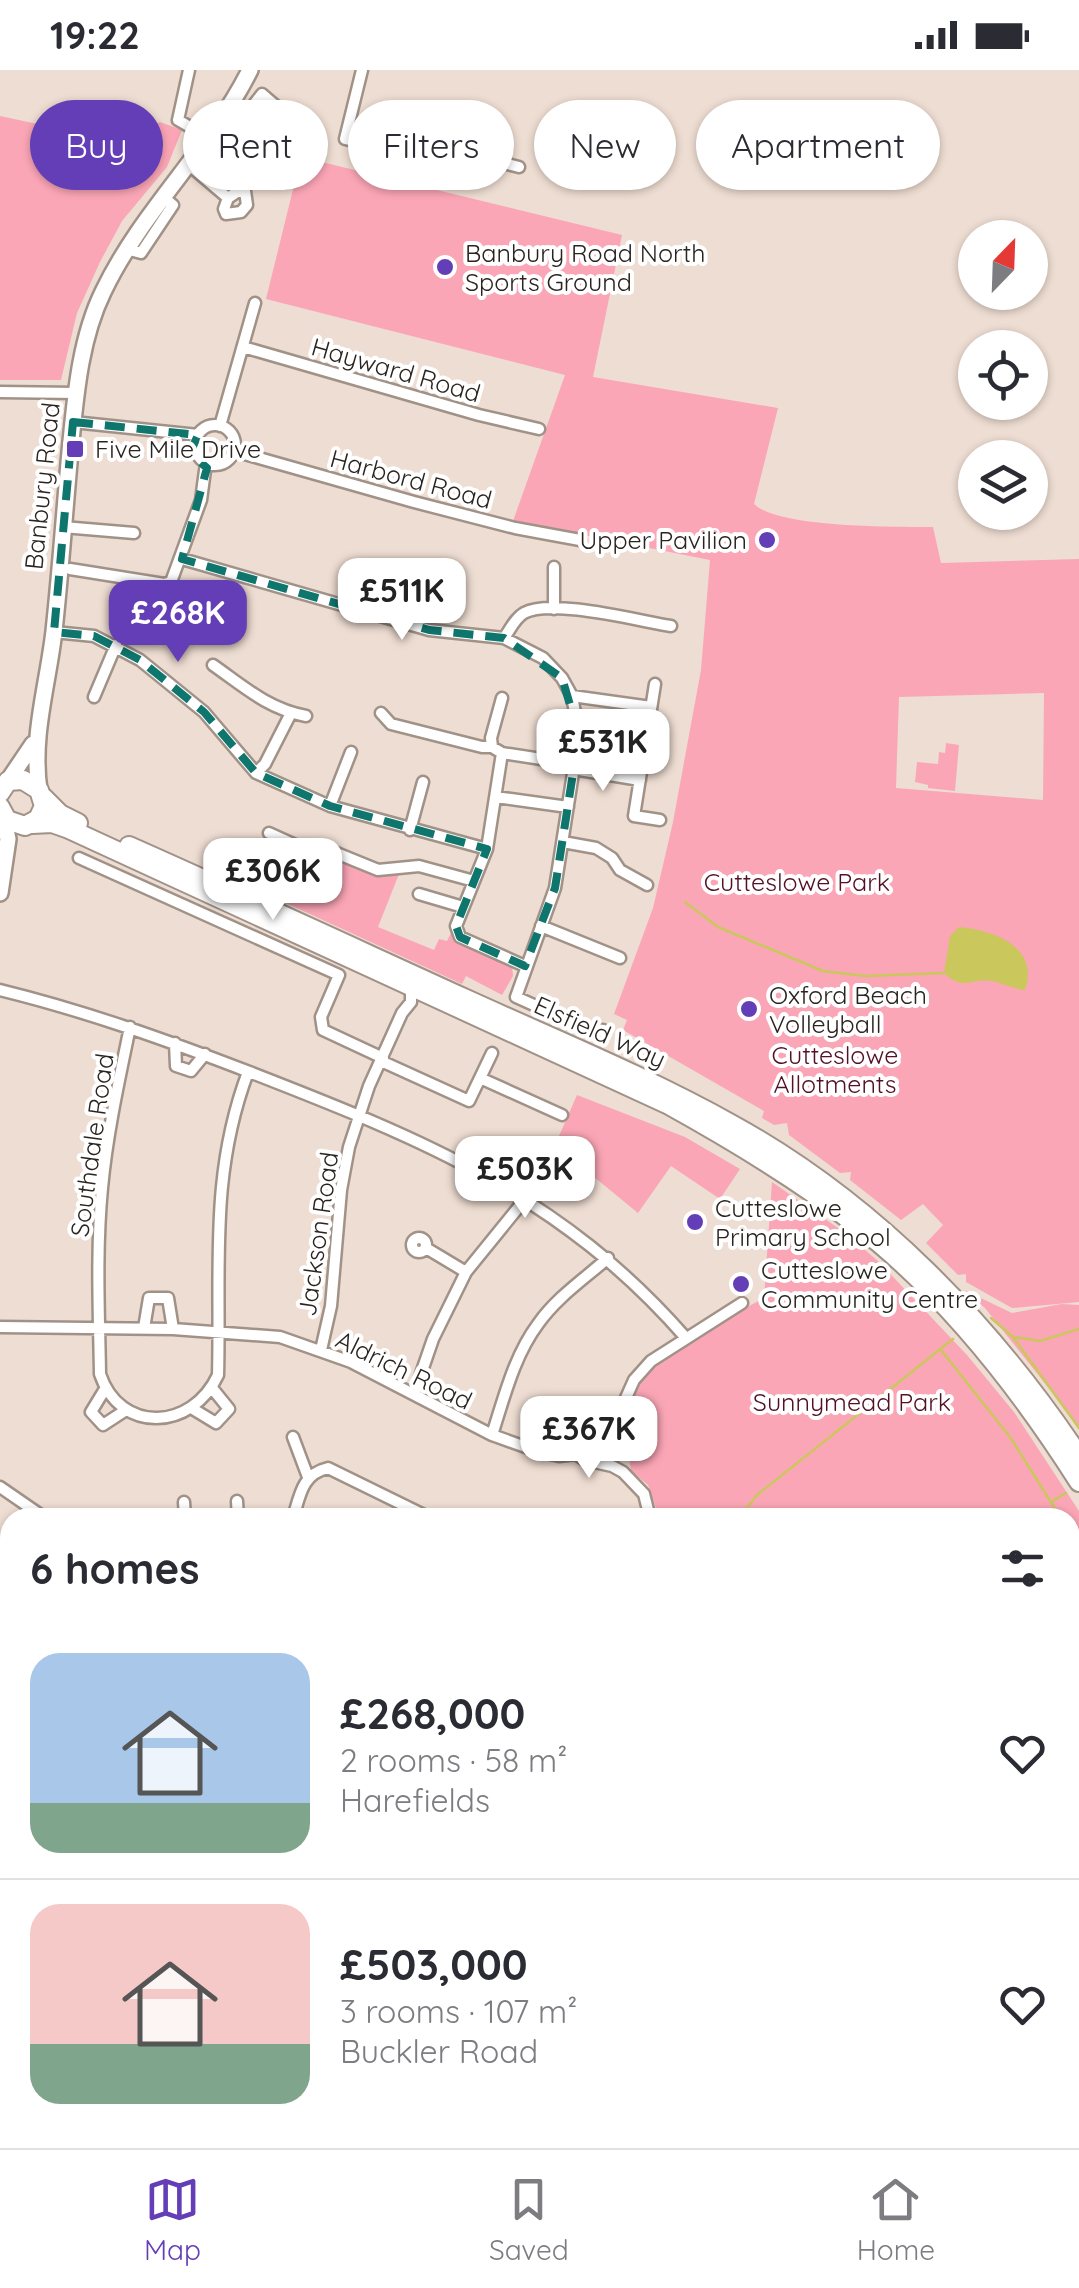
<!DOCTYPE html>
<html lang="en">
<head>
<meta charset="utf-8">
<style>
  :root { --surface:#fff; --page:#f7f7f7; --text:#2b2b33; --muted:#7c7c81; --line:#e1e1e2; --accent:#633eb6 }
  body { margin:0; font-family:Quicksand,sans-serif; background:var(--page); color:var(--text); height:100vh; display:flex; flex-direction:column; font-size:38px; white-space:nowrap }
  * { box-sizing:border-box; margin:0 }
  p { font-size:32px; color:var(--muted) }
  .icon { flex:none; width:55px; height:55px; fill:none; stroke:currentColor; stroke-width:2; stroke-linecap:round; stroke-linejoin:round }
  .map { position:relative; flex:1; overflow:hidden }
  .drawer { position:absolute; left:0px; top:1438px; width:1080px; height:642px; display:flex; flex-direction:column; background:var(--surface); border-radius:30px 30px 0 0; box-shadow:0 2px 8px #0004 }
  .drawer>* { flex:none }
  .guide { position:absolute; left:30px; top:30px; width:1020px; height:90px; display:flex; gap:20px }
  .needle { width:65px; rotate:23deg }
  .buttons { position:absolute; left:958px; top:150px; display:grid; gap:20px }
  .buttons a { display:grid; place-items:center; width:90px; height:90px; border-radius:50%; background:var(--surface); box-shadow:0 2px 8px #0004; font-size:50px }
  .price { position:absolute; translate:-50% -85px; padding:0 22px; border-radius:20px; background:#fff; color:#222; font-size:32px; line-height:65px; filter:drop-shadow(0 2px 5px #0008) }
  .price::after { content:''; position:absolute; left:50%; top:60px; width:30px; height:22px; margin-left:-15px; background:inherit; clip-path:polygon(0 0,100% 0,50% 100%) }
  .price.active { background:var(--accent); color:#fff }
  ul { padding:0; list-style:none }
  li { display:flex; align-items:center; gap:30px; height:250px; padding:0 30px }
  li+li { border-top:2px solid var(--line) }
  li span { display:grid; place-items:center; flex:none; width:280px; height:200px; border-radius:30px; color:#555 }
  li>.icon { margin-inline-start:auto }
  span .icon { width:120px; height:120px; fill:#fffc; stroke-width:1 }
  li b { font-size:42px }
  h2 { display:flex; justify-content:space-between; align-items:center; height:120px; padding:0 30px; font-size:42px }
  .tag { padding:0 35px; border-radius:45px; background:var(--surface); box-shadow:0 2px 8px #0004; font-size:35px; line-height:90px }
  .tag.active { background:var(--accent); color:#fff }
  .status { display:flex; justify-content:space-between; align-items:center; height:70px; padding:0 50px; background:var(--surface); direction:ltr }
  .status svg { height:28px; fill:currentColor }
  .tab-bar { display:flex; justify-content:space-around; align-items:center; height:140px; border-top:2px solid var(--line); background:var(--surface); font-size:28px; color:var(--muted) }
  .tab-bar a { display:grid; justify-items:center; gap:5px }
  .tab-bar .active { color:var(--accent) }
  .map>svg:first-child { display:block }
</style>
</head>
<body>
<div class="status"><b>19:22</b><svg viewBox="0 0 49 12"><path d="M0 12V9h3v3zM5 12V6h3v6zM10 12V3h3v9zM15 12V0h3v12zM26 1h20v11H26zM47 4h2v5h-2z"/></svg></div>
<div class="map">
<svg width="1079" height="2078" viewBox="0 0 1079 2078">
  <rect width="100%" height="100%" fill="#eeddd2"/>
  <path fill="#fba6b6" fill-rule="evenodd" d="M0,46L113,70L160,52L182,60L167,97L122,151L100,192L77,243L61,310H0Z
    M301,87L622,165L593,307L778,338L754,434C778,458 896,457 933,457L941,493L1079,489V1232L1012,1238L966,1212V1204L958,1205L926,1173L943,1155L923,1134L901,1150L850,1110L851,1102L840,1103L789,1065L787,1053L774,1055L762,1048L764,1041L623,960L627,950L614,944L653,838L673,752L701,600L710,490L513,451L565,305L266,229ZM1044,623L1043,730L896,718L899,627Z
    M946,673L959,675L955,721L928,718V715L915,712L917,692L938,694L939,682L945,683Z
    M343,792L375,805L399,804L378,857L434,880L439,869L447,871L453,859L512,896L513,906L502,925L466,906L462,914L286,833L292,818L325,833Z
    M577,1025L685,1067L740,1099L720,1129L671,1096L638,1143L555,1075Z
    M772,1112L848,1165L879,1192L967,1285L1014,1342L1079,1441V1538L1070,1539V1448H671L658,1444L648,1415L631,1401C629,1381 622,1358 628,1338C643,1281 716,1255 764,1228Z
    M964,1220L1012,1243L1062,1234L1079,1235V1356L985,1238Z
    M1070,1569L1079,1570V2078H708L706,2070H1070Z
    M551,2070H675L680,2078H525Z"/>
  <path fill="#cac75c" d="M959,857C994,860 1040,877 1025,920C1012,919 1003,913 992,911C970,908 964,922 944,903L950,866Z"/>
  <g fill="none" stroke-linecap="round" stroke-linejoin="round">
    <path stroke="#cac75c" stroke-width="2.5" d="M685,832L718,857L823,901L865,906L944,903
      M991,1248L1013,1267L1079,1358
      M1014,1267L1040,1271L1079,1259
      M941,1280L1010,1367L1061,1448
      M1051,1432L1066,1423
      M739,1448L757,1425L953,1269
      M1070,1462L1079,1478
      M1056,2070L1074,2078
      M969,2078L972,2070"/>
    <defs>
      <path id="minor" d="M189,0L178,50L209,68
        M362,0L345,69L401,82L411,42
        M221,51L235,59L262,24L284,43L286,56
        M401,82L454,95L459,91L471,43
        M461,82L519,97
        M188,94L228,128L237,122L245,121L247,135L241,142L226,144L224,139L228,128
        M126,179L141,183L173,135L162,126
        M243,277L479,345L539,359
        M0,322L77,323
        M73,352L198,365
        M195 375a20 20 0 1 1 40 0a20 20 0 1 1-40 0Z
        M220,356L255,233
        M234,381L414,432L515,458L580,470
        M63,457L134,463
        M182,489L429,560L504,568L543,588L562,608L572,626L579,665L555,818L516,927L596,963L603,960
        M70,499L164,514L171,512L201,430L206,393
        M554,539V497
        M54,562L94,566L140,590L204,642L256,703L330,736L487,779
        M504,568C510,560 515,548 524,543C551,528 639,551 671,556
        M213,595C243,616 268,639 306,646
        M655,614L634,746L660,750
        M572,626L651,637
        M94,627L116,575
        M381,643L391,654L482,677H492L502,683
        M492,677L491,668L502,628
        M573,699L640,710
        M256,703L265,694L291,643
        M496,727L568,737
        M330,736L351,682
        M410,760L423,712
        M269,763L302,778H324L378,800L419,796L474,811
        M563,772L596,778L612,788L620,800L647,815
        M79,788L339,905L321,947L323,960L383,988
        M419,824L463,837
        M541,856L620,888
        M525,896L460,867L456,856L487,779L502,683L574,694
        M0,920C86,941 169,971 252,1003C424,1070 561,1125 686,1268
        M130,957C119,1010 107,1064 102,1118C96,1180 99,1242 100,1304C120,1364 192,1361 218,1305C221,1197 209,1106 248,1002
        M175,973L176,996L191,1001L205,984
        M381,991L469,1031L492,983
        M480,1008L562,1045
        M412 1175a7 7 0 1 1 14 0a7 7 0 1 1-14 0Z
        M426,1178L466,1202
        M0,1257L173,1259L280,1267L351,1292L492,1365L534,1380L559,1386L576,1384L585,1390L612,1396L623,1402L644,1424L650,1448
        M144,1258L149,1228H168L173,1259
        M321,1280L331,1236L341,1120L349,1077L369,1016L402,943L411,932V917
        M105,1319L91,1342L103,1355L126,1340
        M414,1324L433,1269L466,1202L526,1128
        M193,1339L216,1353L229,1339L212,1318
        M492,1365C504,1328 514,1286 538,1254C556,1228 584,1209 608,1188
        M293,1367L308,1407
        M576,1384L599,1371L617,1348L634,1310L651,1291L742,1233
        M0,1417L45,1448
        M237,1431L238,1448
        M184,1432L185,1448
        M293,1448C300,1425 302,1404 328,1398L430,1448
        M0,1525H10
        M0,1654H10
        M0,1785H10
        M0,1891L10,1893
        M0,2014L10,2016"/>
      <path id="primary" d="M8,711L33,674
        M39,720C31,666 48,614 54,561C61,497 65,434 71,371C76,321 81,267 103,222C142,140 210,80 250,0
        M0,823L8,769L3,746"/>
      <path id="trunk" d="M0,723L8,711L23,710L39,720L44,736L38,749L25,756L7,750L0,737
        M43,727L60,744L78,753
        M32,754L52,753L69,759L667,1034C732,1070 796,1108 854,1153C945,1222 1018,1316 1079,1412
        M129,776C242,826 354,878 466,929C556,970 647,1007 733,1055C874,1133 990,1253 1079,1386"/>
    </defs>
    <use href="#minor" stroke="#a19288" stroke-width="15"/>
    <use href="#primary" stroke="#a19288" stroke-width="20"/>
    <use href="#trunk" stroke="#a19288" stroke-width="22"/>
    <use href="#minor" stroke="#fff" stroke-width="10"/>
    <use href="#primary" stroke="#fff" stroke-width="15"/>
    <use href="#trunk" stroke="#fff" stroke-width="18"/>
  </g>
  <path fill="none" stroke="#0f766e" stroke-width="8" stroke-dasharray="20 12" stroke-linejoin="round" d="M73,352L198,365L190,383L207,398L182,489L429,560L504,568L562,608L579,665L555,818L525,896L460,867L456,856L487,779L330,736L256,703L204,642L140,590L94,566L54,562Z"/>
  <g fill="#633eb6" stroke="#fff" stroke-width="4">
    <circle cx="445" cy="197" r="10"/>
    <rect x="65" y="369" width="20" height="20" rx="5"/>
    <circle cx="767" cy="470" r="10"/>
    <circle cx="749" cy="939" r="10"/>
    <circle cx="695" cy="1152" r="10"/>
    <circle cx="741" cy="1214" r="10"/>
  </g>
  <g text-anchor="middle" stroke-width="8" stroke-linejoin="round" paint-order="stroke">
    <g font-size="25" fill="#2a2420" stroke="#fff" text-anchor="start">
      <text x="465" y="192">Banbury Road North<tspan x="465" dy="29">Sports Ground</tspan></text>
      <text x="95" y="388">Five Mile Drive</text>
      <text x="747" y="479" text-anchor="end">Upper Pavilion</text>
      <text x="769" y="934">Oxford Beach<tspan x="769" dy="29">Volleyball</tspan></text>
      <text x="715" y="1147">Cutteslowe<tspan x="715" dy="29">Primary School</tspan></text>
      <text x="761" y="1209">Cutteslowe<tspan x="761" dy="29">Community Centre</tspan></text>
    </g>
    <g font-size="25" fill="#2a2420" stroke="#fff">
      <text transform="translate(396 300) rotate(16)" y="9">Hayward Road</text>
      <text transform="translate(411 409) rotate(15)" y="9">Harbord Road</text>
      <text transform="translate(42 416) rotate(-84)" y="9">Banbury Road</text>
      <text transform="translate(600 962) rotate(24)" y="9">Elsfield Way</text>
      <text transform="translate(92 1075) rotate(-82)" y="9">Southdale Road</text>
      <text transform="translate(318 1164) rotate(-82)" y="9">Jackson Road</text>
      <text transform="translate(404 1300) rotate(26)" y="9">Aldrich Road</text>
    </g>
    <g font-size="25" fill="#521124" stroke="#fff">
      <text x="797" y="821">Cutteslowe Park</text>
      <text x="835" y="994">Cutteslowe<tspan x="835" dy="29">Allotments</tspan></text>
      <text x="852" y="1341">Sunnymead Park</text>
    </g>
  </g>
</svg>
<div class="buttons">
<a><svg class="needle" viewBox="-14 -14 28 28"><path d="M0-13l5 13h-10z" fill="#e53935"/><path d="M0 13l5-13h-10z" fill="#7c7c81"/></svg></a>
<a><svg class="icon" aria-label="locate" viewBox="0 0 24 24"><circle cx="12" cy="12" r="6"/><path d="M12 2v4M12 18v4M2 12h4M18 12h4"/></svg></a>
<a><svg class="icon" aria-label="layers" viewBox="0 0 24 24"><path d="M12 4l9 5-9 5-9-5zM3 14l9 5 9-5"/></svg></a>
</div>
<b class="price" style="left:402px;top:573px">£511K</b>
<b class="price active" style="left:178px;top:595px">£268K</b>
<b class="price" style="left:603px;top:724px">£531K</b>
<b class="price" style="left:273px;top:853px">£306K</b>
<b class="price" style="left:525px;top:1151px">£503K</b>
<b class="price" style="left:589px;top:1411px">£367K</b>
<div class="guide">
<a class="tag active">Buy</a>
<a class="tag">Rent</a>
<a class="tag">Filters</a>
<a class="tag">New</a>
<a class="tag">Apartment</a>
</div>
<section class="drawer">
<h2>6 homes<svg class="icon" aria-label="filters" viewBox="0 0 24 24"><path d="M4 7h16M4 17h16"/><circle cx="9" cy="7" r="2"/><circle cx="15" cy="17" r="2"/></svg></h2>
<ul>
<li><span style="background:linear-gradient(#a9c7e8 75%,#7fa58c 0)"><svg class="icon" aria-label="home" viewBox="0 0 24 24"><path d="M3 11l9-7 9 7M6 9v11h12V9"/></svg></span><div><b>£268,000</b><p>2 rooms · 58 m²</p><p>Harefields</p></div><svg class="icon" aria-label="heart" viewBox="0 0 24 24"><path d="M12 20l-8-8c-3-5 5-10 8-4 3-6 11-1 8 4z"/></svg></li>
<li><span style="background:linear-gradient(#f6c9c9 70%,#7fa58c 0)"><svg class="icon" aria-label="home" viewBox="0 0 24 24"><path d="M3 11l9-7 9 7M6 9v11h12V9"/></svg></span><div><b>£503,000</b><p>3 rooms · 107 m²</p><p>Buckler Road</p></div><svg class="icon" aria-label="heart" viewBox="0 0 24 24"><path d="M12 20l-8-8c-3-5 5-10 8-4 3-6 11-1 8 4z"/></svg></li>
</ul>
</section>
</div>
<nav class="tab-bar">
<a class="active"><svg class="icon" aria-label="map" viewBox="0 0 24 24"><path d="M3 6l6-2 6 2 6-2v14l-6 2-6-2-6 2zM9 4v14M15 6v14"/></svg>Map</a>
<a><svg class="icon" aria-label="saved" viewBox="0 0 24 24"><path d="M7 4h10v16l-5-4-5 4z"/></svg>Saved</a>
<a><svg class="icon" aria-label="home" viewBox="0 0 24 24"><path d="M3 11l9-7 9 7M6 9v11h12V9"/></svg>Home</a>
</nav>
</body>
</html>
